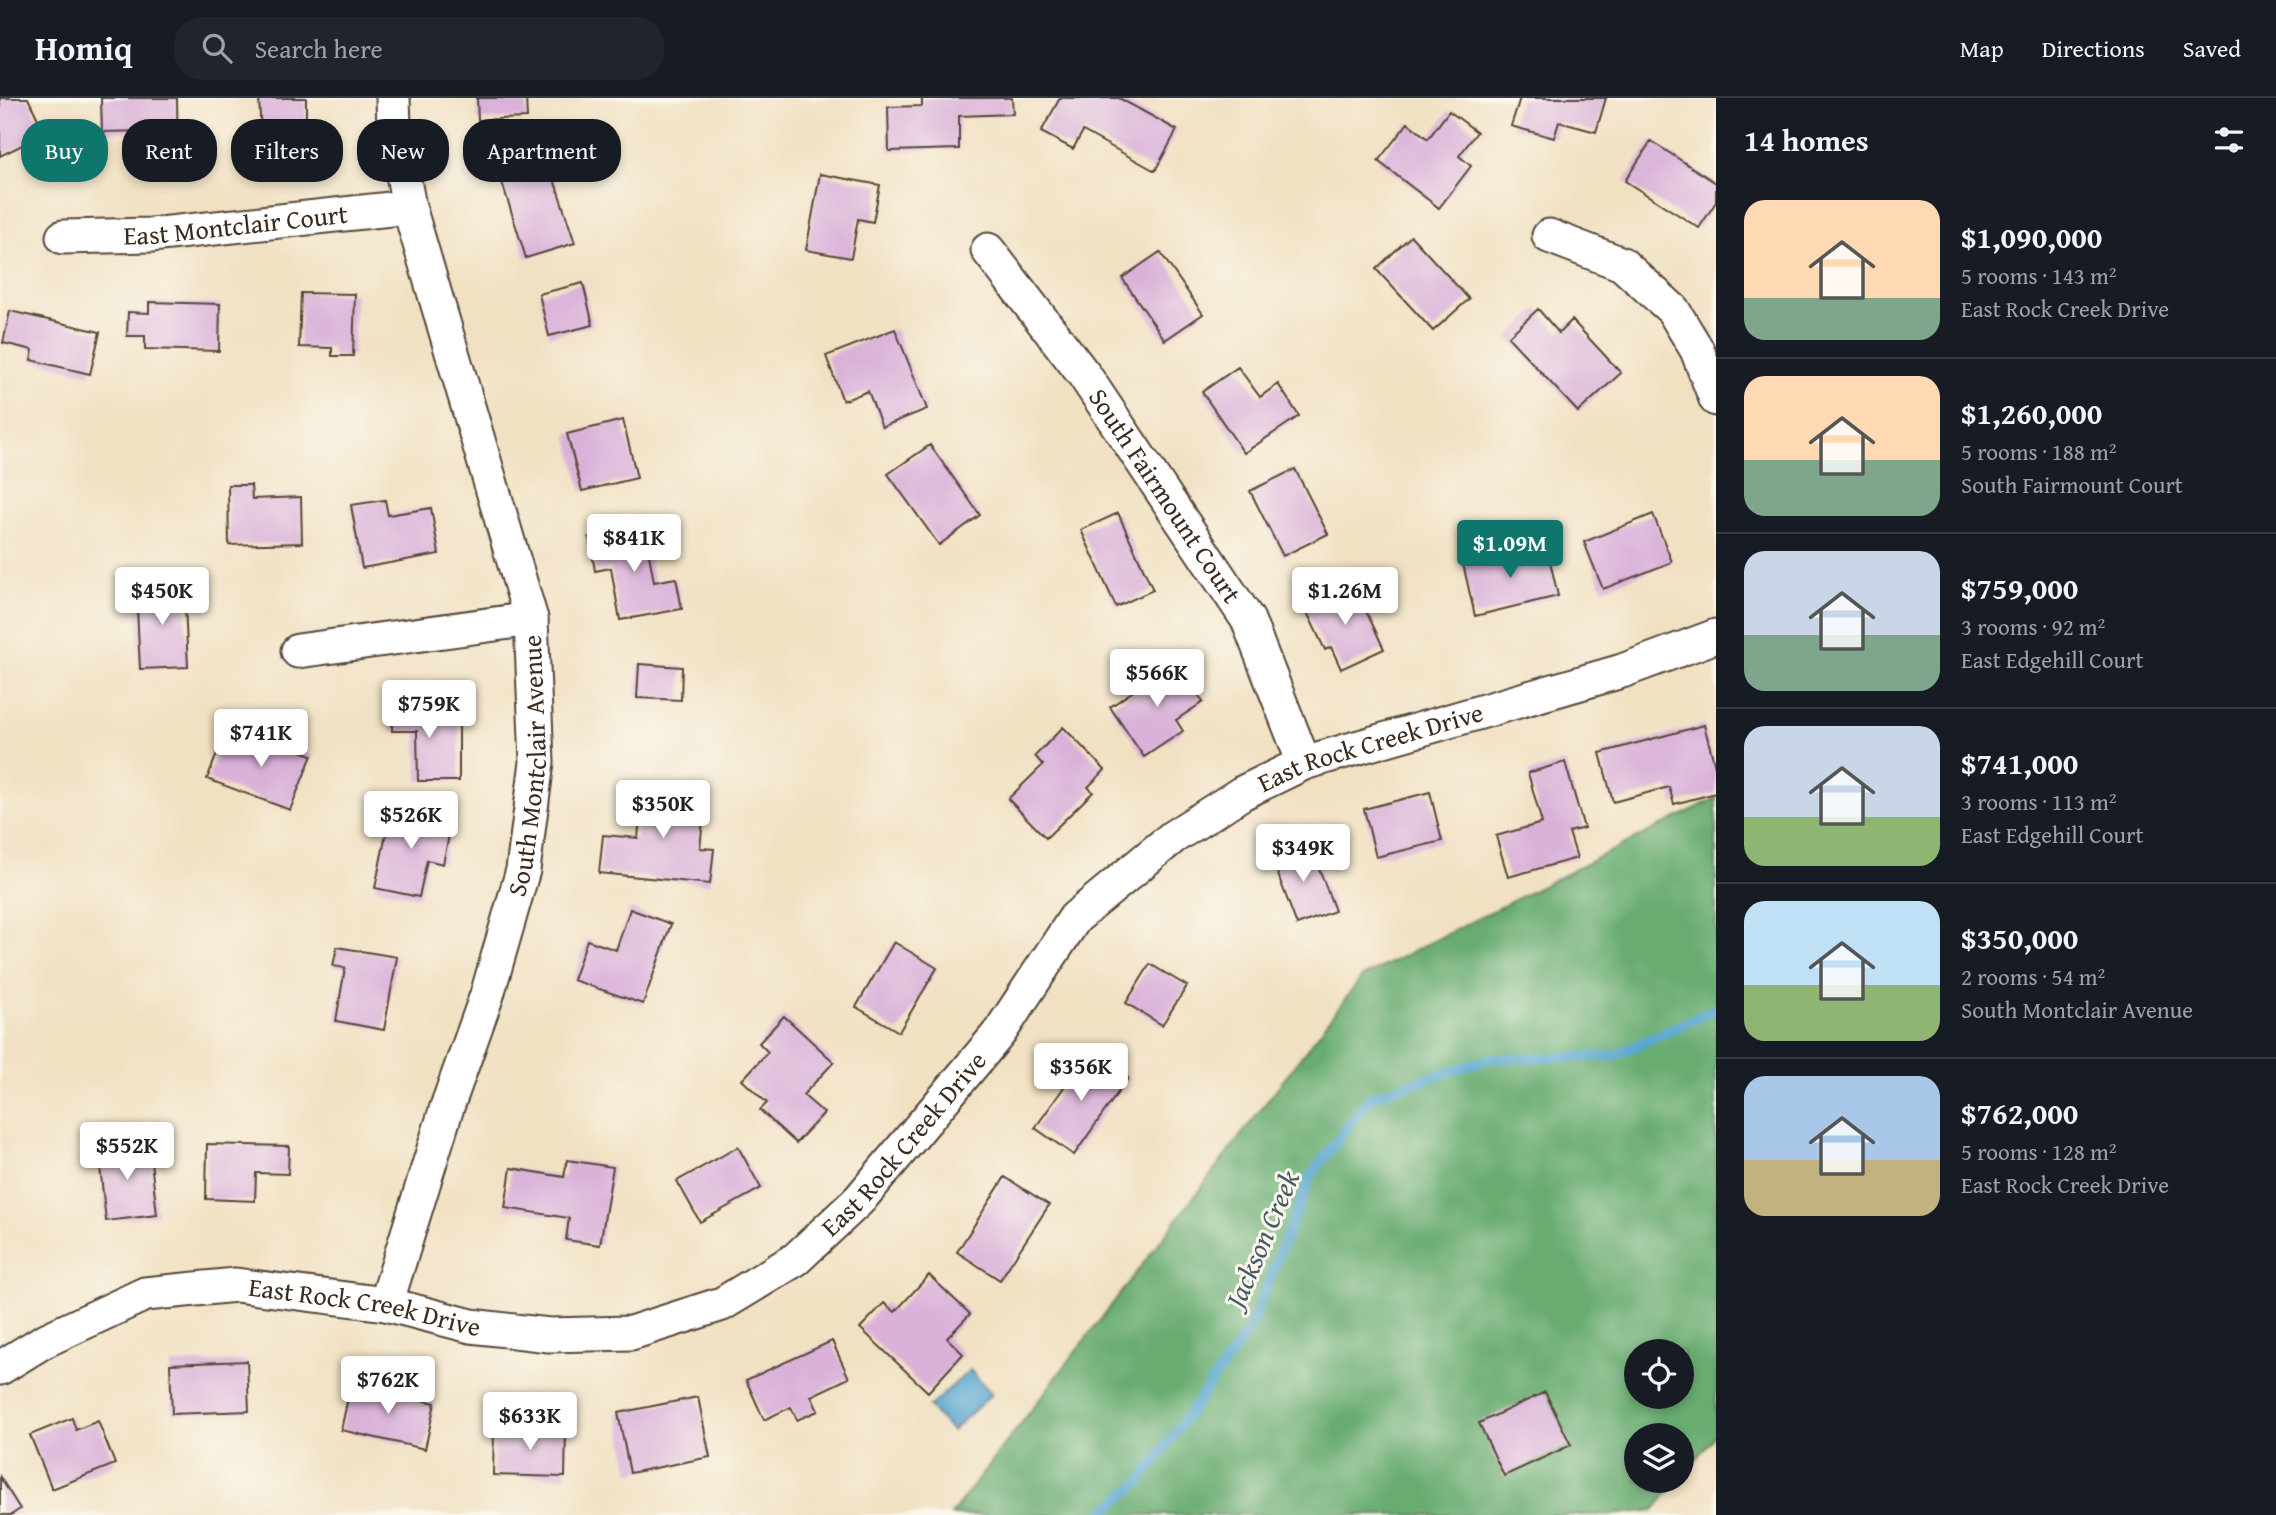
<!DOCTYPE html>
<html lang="en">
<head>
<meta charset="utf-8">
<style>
  :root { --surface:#171b24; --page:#20242c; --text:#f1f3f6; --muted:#9ea1a6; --line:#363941; --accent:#0f766e }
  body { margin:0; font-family:"Gentium Book Plus",serif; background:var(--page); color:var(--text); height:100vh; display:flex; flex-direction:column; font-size:26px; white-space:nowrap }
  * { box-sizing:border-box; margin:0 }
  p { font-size:23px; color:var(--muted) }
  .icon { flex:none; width:38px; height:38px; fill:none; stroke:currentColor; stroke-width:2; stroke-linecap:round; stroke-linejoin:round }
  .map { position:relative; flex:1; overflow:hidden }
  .details { display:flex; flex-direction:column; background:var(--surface); width:560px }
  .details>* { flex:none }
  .top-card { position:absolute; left:21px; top:21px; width:665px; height:63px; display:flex; gap:14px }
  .buttons { position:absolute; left:1624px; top:1241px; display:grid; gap:14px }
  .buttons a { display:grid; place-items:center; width:70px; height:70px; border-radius:50%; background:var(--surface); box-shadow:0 4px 10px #0003; font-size:35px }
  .price { position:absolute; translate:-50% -60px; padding:0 16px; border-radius:7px; background:#fff; color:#222; font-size:23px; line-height:46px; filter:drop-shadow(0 2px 4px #0008) }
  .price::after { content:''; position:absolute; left:50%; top:42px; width:21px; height:16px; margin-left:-10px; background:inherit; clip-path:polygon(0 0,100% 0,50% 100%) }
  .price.selected { background:var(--accent); color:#fff }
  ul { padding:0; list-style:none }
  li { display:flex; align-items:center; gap:21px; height:175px; padding:0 28px }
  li+li { border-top:2px solid var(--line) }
  li span { display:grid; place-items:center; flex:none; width:196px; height:140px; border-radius:21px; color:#555 }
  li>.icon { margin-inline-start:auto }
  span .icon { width:84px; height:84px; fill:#fffc; stroke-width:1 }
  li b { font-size:30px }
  h2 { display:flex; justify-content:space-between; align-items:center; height:84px; padding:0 28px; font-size:30px }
  .chip { padding:0 24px; border-radius:28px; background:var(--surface); box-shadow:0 4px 10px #0003; font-size:24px; line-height:63px }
  .chip.selected { background:var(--accent); color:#fff }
  header { display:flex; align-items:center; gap:42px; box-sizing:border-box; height:98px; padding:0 35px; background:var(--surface); border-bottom:2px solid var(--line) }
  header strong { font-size:33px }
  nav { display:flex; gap:38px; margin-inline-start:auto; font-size:24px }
  .search { width:490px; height:63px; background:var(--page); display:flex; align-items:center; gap:18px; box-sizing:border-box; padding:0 24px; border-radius:28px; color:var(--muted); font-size:26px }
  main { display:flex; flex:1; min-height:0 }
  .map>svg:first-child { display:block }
</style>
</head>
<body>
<header>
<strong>Homiq</strong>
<div class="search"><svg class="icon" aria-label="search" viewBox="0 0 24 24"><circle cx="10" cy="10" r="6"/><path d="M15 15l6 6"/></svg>Search here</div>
<nav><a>Map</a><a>Directions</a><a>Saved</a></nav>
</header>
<main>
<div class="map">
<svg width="1716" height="1417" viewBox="0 0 1716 1417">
  <rect width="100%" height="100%" fill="#fbf7ec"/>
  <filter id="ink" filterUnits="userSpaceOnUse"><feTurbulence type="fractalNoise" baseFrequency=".0143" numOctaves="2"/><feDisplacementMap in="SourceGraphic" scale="14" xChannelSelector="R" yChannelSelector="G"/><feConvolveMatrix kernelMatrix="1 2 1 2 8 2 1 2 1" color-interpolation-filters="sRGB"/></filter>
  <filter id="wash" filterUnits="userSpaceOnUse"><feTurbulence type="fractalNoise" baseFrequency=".00686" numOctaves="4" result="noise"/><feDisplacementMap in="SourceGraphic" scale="28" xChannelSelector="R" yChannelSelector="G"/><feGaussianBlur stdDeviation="1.57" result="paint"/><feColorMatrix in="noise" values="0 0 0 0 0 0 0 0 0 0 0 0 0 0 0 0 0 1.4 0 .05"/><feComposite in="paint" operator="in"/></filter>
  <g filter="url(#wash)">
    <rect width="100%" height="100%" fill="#f1e1c3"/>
    <path fill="#67ac71" stroke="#516b48" stroke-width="2" fill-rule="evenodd" d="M1716,700V1336L1682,1378V1337H1636V1382L1678,1383L1654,1412L1611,1417H951L1362,879ZM1636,1253H1682V1298H1636Z"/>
    <path fill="#55a5cf" stroke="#486876" stroke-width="2" d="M970,1272L992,1296L952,1333L929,1309Z"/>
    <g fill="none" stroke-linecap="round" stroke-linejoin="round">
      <path stroke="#55a5cf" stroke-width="10" d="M1100,1417L1142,1382L1250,1230L1311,1078L1370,999L1489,961L1614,958L1716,911"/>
    </g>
    <g id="blocks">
      <path fill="#dab2d9" d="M0,0H28L45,36L0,58Z
        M101,0H177L178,60H147V33L102,34Z
        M259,0H306V52L262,55Z
        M477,0H526L527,20L478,22Z
        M922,0H1012L1013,16L959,18V51L889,53L888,9L922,8Z
        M1060,0H1119L1177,32L1155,73L1083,33L1073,51L1041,34Z
        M1520,0H1606L1596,34L1559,24L1554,40L1511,28Z
        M1449,13L1477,34L1459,58L1471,68L1439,110L1378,63L1408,25L1428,41Z
        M1651,43L1716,85V104L1699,130L1625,83Z
        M548,63L575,145L526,160L500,78Z
        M820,76L880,87L873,124L858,121L851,160L806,152Z
        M1411,138L1469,201L1433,233L1376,171Z
        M1160,154L1203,216L1165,242L1122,180Z
        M583,185L593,227L549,238L539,196Z
        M301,195L355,196L353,258H332V250L299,249Z
        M149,204L220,206L219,253L145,251V238H127L128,214L149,215Z
        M1538,211L1559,235L1572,222L1621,275L1578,314L1508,239Z
        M10,213L100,234L90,276L31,262L33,252L3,245Z
        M895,231L927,311L882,329L868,293L843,303L826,258Z
        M1238,269L1260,299L1278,286L1299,318L1244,355L1202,294Z
        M623,322L637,380L582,393L567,336Z
        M930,347L980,417L939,447L888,376Z
        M1295,371L1328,436L1283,458L1250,393Z
        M228,387H251L252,401L301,399L302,445L229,447Z
        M385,402L388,417L431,410L439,456L362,470L351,407Z
        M1118,415L1153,492L1116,509L1081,432Z
        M1653,416L1672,464L1603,491L1584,444Z
        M644,429L654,484L676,480L682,511L620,522L611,470L595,473L589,439Z
        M1546,446L1558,498L1475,518L1463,466Z
        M184,487L188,569L140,571L136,490Z
        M1354,487L1384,551L1341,571L1331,549L1325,552L1305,510Z
        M1176,564L1203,604L1176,622L1183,633L1144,659L1110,609Z
        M639,566L682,569L681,602L637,600Z
        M392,599H428V626H459V683H418L417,633H392Z
        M1704,627L1716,672V695L1674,706L1669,689L1613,704L1600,655Z
        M1063,629L1105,672L1088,689L1093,694L1046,740L1008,701L1043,667L1035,658Z
        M256,636L312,657L290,712L207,681L224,637L251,647Z
        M1565,664L1584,730L1569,734L1577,760L1508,779L1496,738L1542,725L1528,675Z
        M643,687L706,694L700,750L714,751L710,786L599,775L603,737L638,740Z
        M1430,694L1442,743L1376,759L1364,711Z
        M391,711L452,723L443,766L427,762L419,799L375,790Z
        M1309,744L1335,813L1297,827L1271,758Z
        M630,811L671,826L643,906L573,882L587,842L616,852Z
        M894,844L937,870L899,934L856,909Z
        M337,849L397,859L384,932L336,923L345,870L333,868Z
        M1150,866L1187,888L1162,927L1126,905Z
        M784,918L834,964L803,997L824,1015L796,1045L760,1012L767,1005L742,982L768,954L759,945Z
        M1089,954L1128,980L1074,1057L1035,1030Z
        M149,1045L157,1117L106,1123L98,1050Z
        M207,1046L289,1048L288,1076L256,1075L255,1103L206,1101Z
        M738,1049L761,1090L700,1124L677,1083Z
        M567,1062L613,1069L600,1147L566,1142L569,1120L505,1110L511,1070L564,1079Z
        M1005,1079L1049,1107L1000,1182L957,1154Z
        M929,1177L970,1216L947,1240L963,1256L928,1294L860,1230L884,1205L895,1214Z
        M832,1243L849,1280L811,1298L818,1313L797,1322L791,1309L764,1322L746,1282Z
        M247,1263L249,1313L172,1316L170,1266Z
        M351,1286L435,1305L425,1351L341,1332Z
        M1545,1294L1571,1347L1504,1378L1479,1325Z
        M698,1299L710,1359L630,1375L618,1315Z
        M72,1320L76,1332L98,1323L115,1366L52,1391L30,1337Z
        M494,1330L566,1332L565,1379L493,1377Z
        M0,1379L20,1411L11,1417H0Z"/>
    </g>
  </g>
  <g filter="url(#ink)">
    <use href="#blocks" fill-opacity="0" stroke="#564537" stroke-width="2"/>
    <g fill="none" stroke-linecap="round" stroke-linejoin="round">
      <defs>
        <g id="street">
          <path d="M1549,138L1622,166L1673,212L1697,252L1716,301"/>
          <path id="s1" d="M63,139L151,137L409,109"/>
          <path id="s2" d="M988,152L1085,278L1248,522L1304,665"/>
          <path d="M298,553L531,521"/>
          <path id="s3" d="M386,1206L447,1009L487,897L523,772L537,664L531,521L409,109L394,28L393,0"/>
          <path id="s4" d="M0,1270L44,1243L145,1196L236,1187L386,1206L471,1228L549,1237L631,1235L722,1206L796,1161L859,1102L1000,934L1075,820L1173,739L1242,695L1304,665L1622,573L1716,538"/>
        </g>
      </defs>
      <use href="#street" stroke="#564537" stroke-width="37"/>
      <use href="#street" stroke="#fff" stroke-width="33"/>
    </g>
  </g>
  <g text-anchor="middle" stroke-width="6" stroke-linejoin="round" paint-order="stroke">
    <g font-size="26" fill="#3b2a1e" stroke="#fbf7ec">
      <text dy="9" stroke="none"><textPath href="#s1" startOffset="173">East Montclair Court</textPath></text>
      <text dy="9" stroke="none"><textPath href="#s2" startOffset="303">South Fairmount Court</textPath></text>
      <text dy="9" stroke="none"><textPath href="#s4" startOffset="1624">East Rock Creek Drive</textPath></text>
      <text dy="9" stroke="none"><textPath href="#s3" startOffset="560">South Montclair Avenue</textPath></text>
      <text dy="9" stroke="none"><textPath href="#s4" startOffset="994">East Rock Creek Drive</textPath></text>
      <text dy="9" stroke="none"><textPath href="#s4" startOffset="385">East Rock Creek Drive</textPath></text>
    </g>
    <g font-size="28" font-style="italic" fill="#455b65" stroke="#fbf7ec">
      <text transform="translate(1262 1141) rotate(-67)" y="10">Jackson Creek</text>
    </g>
  </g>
</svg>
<div class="buttons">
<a><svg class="icon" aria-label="locate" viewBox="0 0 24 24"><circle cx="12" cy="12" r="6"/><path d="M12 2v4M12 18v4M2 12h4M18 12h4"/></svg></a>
<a><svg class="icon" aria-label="layers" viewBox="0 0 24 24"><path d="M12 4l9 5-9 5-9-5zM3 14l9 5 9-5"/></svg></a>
</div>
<b class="price" style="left:634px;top:476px">$841K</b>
<b class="price selected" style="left:1510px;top:482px">$1.09M</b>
<b class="price" style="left:162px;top:529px">$450K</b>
<b class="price" style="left:1345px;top:529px">$1.26M</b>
<b class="price" style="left:1157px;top:611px">$566K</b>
<b class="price" style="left:429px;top:642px">$759K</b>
<b class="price" style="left:261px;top:671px">$741K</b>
<b class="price" style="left:663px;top:742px">$350K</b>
<b class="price" style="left:411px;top:753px">$526K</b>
<b class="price" style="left:1303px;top:786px">$349K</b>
<b class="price" style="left:1081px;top:1005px">$356K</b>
<b class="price" style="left:127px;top:1084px">$552K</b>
<b class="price" style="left:388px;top:1318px">$762K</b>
<b class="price" style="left:530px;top:1354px">$633K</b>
<div class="top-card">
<a class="chip selected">Buy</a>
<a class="chip">Rent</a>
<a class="chip">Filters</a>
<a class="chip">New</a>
<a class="chip">Apartment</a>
</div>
</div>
<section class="details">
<h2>14 homes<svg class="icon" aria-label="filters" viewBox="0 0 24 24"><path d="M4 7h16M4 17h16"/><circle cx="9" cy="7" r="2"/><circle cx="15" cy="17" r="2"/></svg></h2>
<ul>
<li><span style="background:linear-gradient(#ffd9b3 70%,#7fa58c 0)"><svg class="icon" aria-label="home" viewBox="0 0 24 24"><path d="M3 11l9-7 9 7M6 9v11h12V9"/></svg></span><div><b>$1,090,000</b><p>5 rooms · 143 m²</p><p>East Rock Creek Drive</p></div></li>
<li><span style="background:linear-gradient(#ffd9b3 60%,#7fa58c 0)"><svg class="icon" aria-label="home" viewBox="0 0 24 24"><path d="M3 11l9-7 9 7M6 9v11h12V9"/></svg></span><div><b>$1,260,000</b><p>5 rooms · 188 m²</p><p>South Fairmount Court</p></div></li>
<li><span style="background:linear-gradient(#c9d6e8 60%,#7fa58c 0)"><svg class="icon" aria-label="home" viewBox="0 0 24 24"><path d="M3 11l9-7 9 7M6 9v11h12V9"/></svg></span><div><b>$759,000</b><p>3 rooms · 92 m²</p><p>East Edgehill Court</p></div></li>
<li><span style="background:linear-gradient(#c9d6e8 65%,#8fb573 0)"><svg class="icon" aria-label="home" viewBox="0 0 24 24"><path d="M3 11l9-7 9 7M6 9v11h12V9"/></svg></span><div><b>$741,000</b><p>3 rooms · 113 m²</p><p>East Edgehill Court</p></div></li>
<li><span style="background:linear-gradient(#bfe0f5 60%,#8fb573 0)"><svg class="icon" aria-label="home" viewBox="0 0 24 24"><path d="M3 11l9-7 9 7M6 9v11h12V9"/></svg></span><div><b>$350,000</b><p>2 rooms · 54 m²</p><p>South Montclair Avenue</p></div></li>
<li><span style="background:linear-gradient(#a9c7e8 60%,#c2b280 0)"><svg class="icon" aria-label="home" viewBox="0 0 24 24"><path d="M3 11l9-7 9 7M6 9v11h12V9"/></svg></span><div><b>$762,000</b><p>5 rooms · 128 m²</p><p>East Rock Creek Drive</p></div></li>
</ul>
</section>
</main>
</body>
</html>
